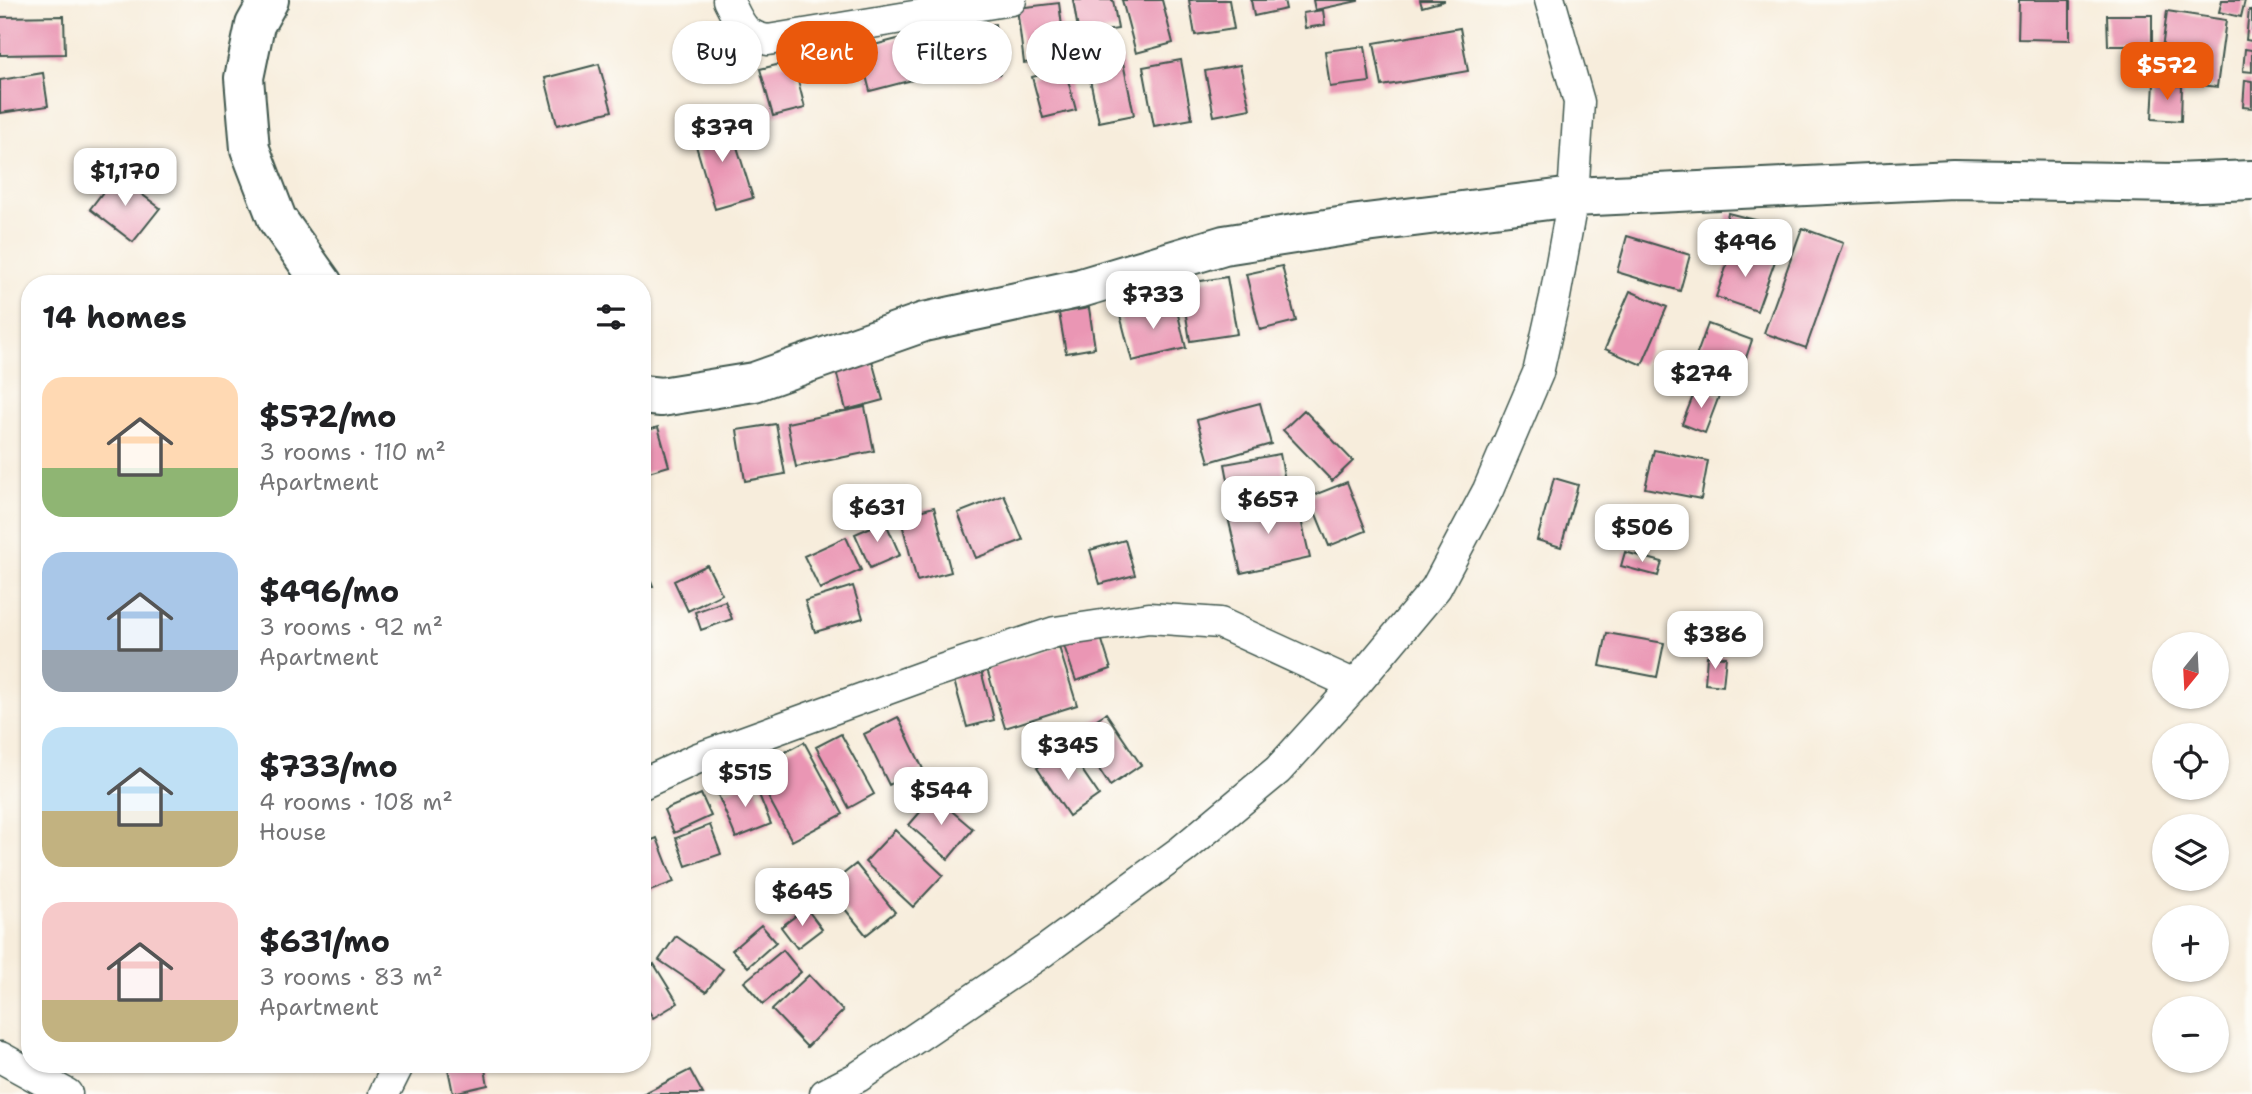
<!DOCTYPE html>
<html lang="en">
<head>
<meta charset="utf-8">
<style>
  :root { --surface:#fff; --page:#f2f2f2; --text:#202124; --muted:#757577; --accent:#ea580c }
  body { margin:0; font-family:"Shantell Sans",sans-serif; background:var(--page); color:var(--text); height:100vh; display:flex; flex-direction:column; font-size:26px; white-space:nowrap }
  * { box-sizing:border-box; margin:0 }
  p { font-size:23px; color:var(--muted) }
  .icon { flex:none; width:38px; height:38px; fill:none; stroke:currentColor; stroke-width:2; stroke-linecap:round; stroke-linejoin:round }
  .map { position:relative; flex:1; overflow:hidden }
  .details { position:absolute; left:21px; top:275px; width:630px; height:798px; display:flex; flex-direction:column; background:var(--surface); border-radius:28px; box-shadow:0 2px 5px #0004 }
  .details>* { flex:none }
  .top-card { position:absolute; left:672px; top:21px; width:665px; height:63px; display:flex; gap:14px }
  .needle { width:46px; rotate:198deg }
  .tools { position:absolute; left:2152px; top:632px; display:grid; gap:14px }
  .tools a { display:grid; place-items:center; width:77px; height:77px; border-radius:50%; background:var(--surface); box-shadow:0 2px 5px #0004; font-size:35px }
  .price { position:absolute; translate:-50% -60px; padding:0 16px; border-radius:14px; background:#fff; color:#222; font-size:23px; line-height:46px; filter:drop-shadow(0 2px 4px #0008) }
  .price::after { content:''; position:absolute; left:50%; top:42px; width:21px; height:16px; margin-left:-10px; background:inherit; clip-path:polygon(0 0,100% 0,50% 100%) }
  .price.on { background:var(--accent); color:#fff }
  ul { padding:0; list-style:none }
  li { display:flex; align-items:center; gap:21px; height:175px; padding:0 21px }
  li span { display:grid; place-items:center; flex:none; width:196px; height:140px; border-radius:21px; color:#555 }
  li>.icon { margin-inline-start:auto }
  span .icon { width:84px; height:84px; fill:#fffc; stroke-width:1 }
  li b { font-size:30px }
  h2 { display:flex; justify-content:space-between; align-items:center; height:84px; padding:0 21px; font-size:30px }
  .chip { padding:0 24px; border-radius:32px; background:var(--surface); box-shadow:0 2px 5px #0004; font-size:24px; line-height:63px }
  .chip.on { background:var(--accent); color:#fff }
  .map>svg:first-child { display:block }
</style>
</head>
<body>
<div class="map">
<svg width="2252" height="1094" viewBox="0 0 2252 1094">
  <rect width="100%" height="100%" fill="#fdfcf7"/>
  <filter id="ink" filterUnits="userSpaceOnUse"><feTurbulence type="fractalNoise" baseFrequency=".0143" numOctaves="2"/><feDisplacementMap in="SourceGraphic" scale="14" xChannelSelector="R" yChannelSelector="G"/><feConvolveMatrix kernelMatrix="1 2 1 2 8 2 1 2 1" color-interpolation-filters="sRGB"/></filter>
  <filter id="wash" filterUnits="userSpaceOnUse"><feTurbulence type="fractalNoise" baseFrequency=".00686" numOctaves="4" result="noise"/><feDisplacementMap in="SourceGraphic" scale="28" xChannelSelector="R" yChannelSelector="G"/><feGaussianBlur stdDeviation="1.57" result="paint"/><feColorMatrix in="noise" values="0 0 0 0 0 0 0 0 0 0 0 0 0 0 0 0 0 1.4 0 .05"/><feComposite in="paint" operator="in"/></filter>
  <g filter="url(#wash)">
    <rect width="100%" height="100%" fill="#f7eddc"/>
    <g id="blocks">
      <path fill="#ea96b4" d="M1073,0H1113L1118,29L1079,35Z
        M1122,0H1162L1173,43L1136,53Z
        M1189,0H1229L1234,29L1195,35Z
        M1251,0H1284L1286,9L1254,16Z
        M1313,0H1358V1L1315,10Z
        M1420,0H1444V1L1422,7Z
        M2019,0H2070V40L2018,39Z
        M2222,0H2245L2241,17L2219,12Z
        M1059,3L1066,58L1024,63L1017,8Z
        M1323,10L1325,25L1305,28L1303,13Z
        M2249,10H2252V41L2246,40Z
        M2167,11L2226,20L2217,87L2158,80Z
        M2107,15H2152V46H2108Z
        M64,16L65,54L0,55V17Z
        M995,24L1000,74L965,78L960,28Z
        M1460,28L1468,71L1382,86L1374,43Z
        M928,31L939,73L870,91L859,49Z
        M1365,46L1370,82L1330,87L1325,51Z
        M2245,49L2252,50V72L2243,71Z
        M1121,53L1134,115L1099,122L1086,61Z
        M1181,60L1192,119L1154,126L1143,67Z
        M793,61L805,108L773,116L760,69Z
        M599,64L612,111L557,125L545,78Z
        M1240,65L1250,109L1214,116L1205,71Z
        M1065,69L1076,110L1043,118L1032,77Z
        M43,73L48,106L0,113V80Z
        M2245,80L2252,81V108L2243,107Z
        M2154,83L2182,86L2181,121L2152,119Z
        M728,118L753,198L715,209L691,129Z
        M116,175L160,208L133,242L90,209Z
        M1728,213L1767,223L1762,246L1722,236Z
        M1802,228L1843,243L1806,348L1764,333Z
        M1627,236L1690,255L1680,291L1617,272Z
        M1733,247L1775,261L1757,311L1716,297Z
        M1282,266L1296,321L1260,330L1246,274Z
        M1227,277L1237,334L1190,341L1181,284Z
        M1630,291L1667,307L1642,365L1605,349Z
        M1175,302L1186,348L1132,361L1120,315Z
        M1089,308L1095,348L1066,353L1059,313Z
        M1708,324L1752,340L1738,381L1693,365Z
        M871,357L883,400L846,410L835,367Z
        M1697,386L1719,396L1705,433L1682,424Z
        M1260,403L1271,444L1209,462L1197,420Z
        M865,407L874,451L796,467L787,423Z
        M1304,410L1353,461L1332,481L1283,430Z
        M776,424L785,474L745,481L737,430Z
        M658,427L669,466L642,474V432Z
        M1654,450L1708,461L1701,499L1645,488Z
        M1280,454L1287,491L1232,501L1225,464Z
        M1554,478L1578,485L1561,547L1537,540Z
        M1347,482L1366,531L1329,546L1309,497Z
        M1004,495L1023,540L976,558L958,513Z
        M1296,498L1310,558L1241,573L1227,513Z
        M934,507L951,572L917,581L900,516Z
        M885,521L900,555L870,568L855,534Z
        M846,537L861,570L820,589L804,556Z
        M1125,540L1135,575L1100,584L1090,550Z
        M1625,552L1662,562L1658,576L1621,566Z
        M642,558L653,586L642,589Z
        M707,565L722,594L688,611L674,581Z
        M853,586L863,618L815,632L805,601Z
        M725,601L732,619L701,630L695,612Z
        M1098,628L1111,669L1076,681L1062,640Z
        M1607,633L1664,643L1657,677L1600,666Z
        M1059,647L1077,705L1005,728L987,669Z
        M1707,656L1726,657L1723,686L1705,684Z
        M979,663L994,720L967,727L951,670Z
        M1106,713L1141,765L1110,786L1075,733Z
        M898,717L923,769L889,785L864,734Z
        M841,734L874,794L849,808L816,747Z
        M804,742L843,814L792,841L753,769Z
        M1067,748L1099,795L1069,816L1037,768Z
        M753,780L771,824L736,838L718,795Z
        M701,794L711,816L674,833L664,810Z
        M934,796L973,829L948,859L909,825Z
        M710,825L721,854L686,866L676,838Z
        M895,830L943,875L913,907L865,862Z
        M657,838L674,882L642,894V844Z
        M856,864L895,912L866,935L827,887Z
        M806,908L822,929L797,948L781,927Z
        M761,925L776,942L748,967L732,950Z
        M676,936L723,969L706,992L659,960Z
        M783,950L801,972L763,1004L744,982Z
        M654,964L678,1003L653,1018L642,1000V972Z
        M809,975L843,1011L807,1047L772,1010Z
        M447,1064H484L488,1085L453,1093Z
        M690,1070L703,1094H643Z"/>
    </g>
  </g>
  <g filter="url(#ink)">
    <use href="#blocks" fill-opacity="0" stroke="#3f574d" stroke-width="2"/>
    <g fill="none" stroke-linecap="round" stroke-linejoin="round">
      <defs>
        <path id="minor" d="M728,0C739,21 742,36 768,40L1011,0
          M642,784L698,758L932,673L1055,632L1149,618L1220,623L1355,685
          M0,1057L67,1094
          M384,1094L399,1064
          M825,1094L858,1077L1044,951L1182,850L1278,770L1355,685L1436,588L1488,490L1538,373L1555,297L1573,197L1579,102L1550,0"/>
        <path id="tertiary" d="M269,0L255,25L244,78L250,149L277,219L323,284
          M642,395L661,397L754,382L924,322L1081,288L1224,245L1358,224L1573,197L1953,179L2174,183L2252,180"/>
      </defs>
      <use href="#minor" stroke="#3f574d" stroke-width="33"/>
      <use href="#tertiary" stroke="#3f574d" stroke-width="42"/>
      <use href="#minor" stroke="#fff" stroke-width="30"/>
      <use href="#tertiary" stroke="#fff" stroke-width="38"/>
    </g>
  </g>
</svg>
<div class="tools">
<a><svg class="needle" viewBox="-14 -14 28 28"><path d="M0-13l5 13h-10z" fill="#e53935"/><path d="M0 13l5-13h-10z" fill="#757577"/></svg></a>
<a><svg class="icon" aria-label="locate" viewBox="0 0 24 24"><circle cx="12" cy="12" r="6"/><path d="M12 2v4M12 18v4M2 12h4M18 12h4"/></svg></a>
<a><svg class="icon" aria-label="layers" viewBox="0 0 24 24"><path d="M12 4l9 5-9 5-9-5zM3 14l9 5 9-5"/></svg></a>
<a>+</a>
<a>−</a>
</div>
<b class="price on" style="left:2167px;top:102px">$572</b>
<b class="price" style="left:722px;top:164px">$379</b>
<b class="price" style="left:125px;top:208px">$1,170</b>
<b class="price" style="left:1745px;top:279px">$496</b>
<b class="price" style="left:1153px;top:331px">$733</b>
<b class="price" style="left:1701px;top:410px">$274</b>
<b class="price" style="left:1268px;top:536px">$657</b>
<b class="price" style="left:877px;top:544px">$631</b>
<b class="price" style="left:1642px;top:564px">$506</b>
<b class="price" style="left:1715px;top:671px">$386</b>
<b class="price" style="left:1068px;top:782px">$345</b>
<b class="price" style="left:745px;top:809px">$515</b>
<b class="price" style="left:941px;top:827px">$544</b>
<b class="price" style="left:802px;top:928px">$645</b>
<div class="top-card">
<a class="chip">Buy</a>
<a class="chip on">Rent</a>
<a class="chip">Filters</a>
<a class="chip">New</a>
</div>
<section class="details">
<h2>14 homes<svg class="icon" aria-label="filters" viewBox="0 0 24 24"><path d="M4 7h16M4 17h16"/><circle cx="9" cy="7" r="2"/><circle cx="15" cy="17" r="2"/></svg></h2>
<ul>
<li><span style="background:linear-gradient(#ffd9b3 65%,#8fb573 0)"><svg class="icon" aria-label="home" viewBox="0 0 24 24"><path d="M3 11l9-7 9 7M6 9v11h12V9"/></svg></span><div><b>$572/mo</b><p>3 rooms · 110 m²</p><p>Apartment</p></div></li>
<li><span style="background:linear-gradient(#a9c7e8 70%,#9aa5b1 0)"><svg class="icon" aria-label="home" viewBox="0 0 24 24"><path d="M3 11l9-7 9 7M6 9v11h12V9"/></svg></span><div><b>$496/mo</b><p>3 rooms · 92 m²</p><p>Apartment</p></div></li>
<li><span style="background:linear-gradient(#bfe0f5 60%,#c2b280 0)"><svg class="icon" aria-label="home" viewBox="0 0 24 24"><path d="M3 11l9-7 9 7M6 9v11h12V9"/></svg></span><div><b>$733/mo</b><p>4 rooms · 108 m²</p><p>House</p></div></li>
<li><span style="background:linear-gradient(#f6c9c9 70%,#c2b280 0)"><svg class="icon" aria-label="home" viewBox="0 0 24 24"><path d="M3 11l9-7 9 7M6 9v11h12V9"/></svg></span><div><b>$631/mo</b><p>3 rooms · 83 m²</p><p>Apartment</p></div></li>
</ul>
</section>
</div>
</body>
</html>
